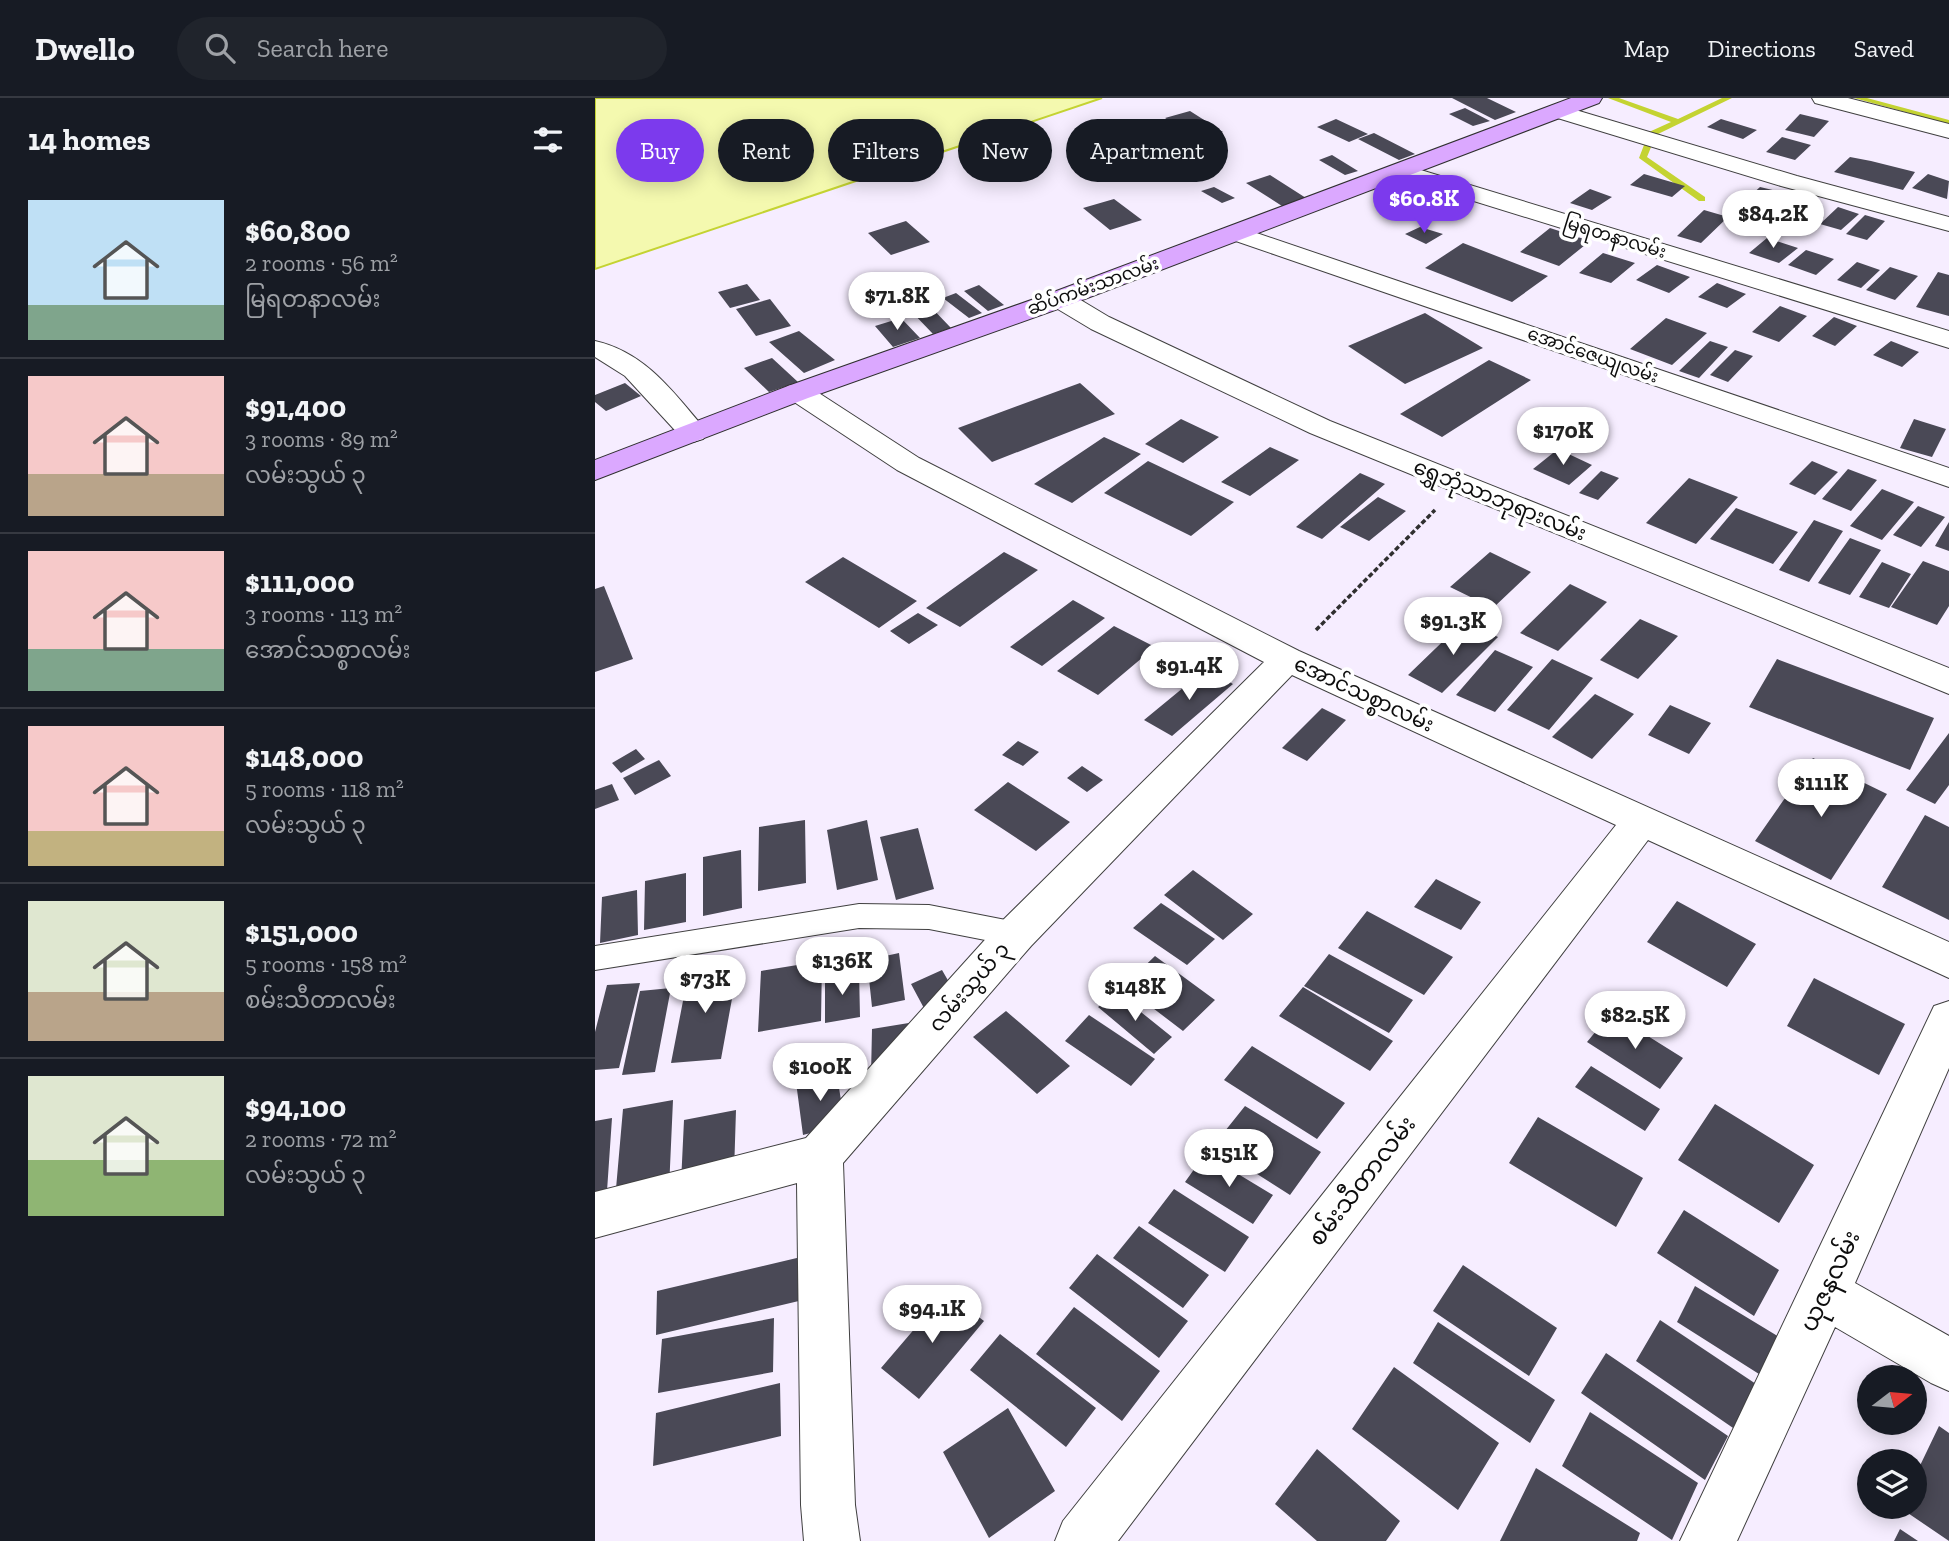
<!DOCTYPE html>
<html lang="en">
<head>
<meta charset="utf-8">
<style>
  :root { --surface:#171b24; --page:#20242c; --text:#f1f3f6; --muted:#9ea1a6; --line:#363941; --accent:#7c3aed }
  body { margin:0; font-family:"Zilla Slab","Noto Sans Myanmar",serif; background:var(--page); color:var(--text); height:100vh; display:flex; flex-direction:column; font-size:26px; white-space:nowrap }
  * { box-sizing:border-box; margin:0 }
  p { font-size:23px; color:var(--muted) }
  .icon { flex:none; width:38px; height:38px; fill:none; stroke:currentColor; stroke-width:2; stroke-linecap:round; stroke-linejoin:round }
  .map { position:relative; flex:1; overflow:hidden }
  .drawer { display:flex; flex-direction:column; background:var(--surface); width:595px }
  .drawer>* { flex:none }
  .top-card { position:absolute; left:21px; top:21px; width:665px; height:63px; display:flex; gap:14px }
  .needle { width:46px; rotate:74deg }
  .buttons { position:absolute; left:1262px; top:1267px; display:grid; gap:14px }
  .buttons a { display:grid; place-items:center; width:70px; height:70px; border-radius:50%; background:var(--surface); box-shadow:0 4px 18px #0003; font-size:35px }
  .price { position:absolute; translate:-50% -60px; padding:0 16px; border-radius:24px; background:#fff; color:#222; font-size:23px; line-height:46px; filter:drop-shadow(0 2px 4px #0008) }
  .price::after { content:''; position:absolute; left:50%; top:42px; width:21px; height:16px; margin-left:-10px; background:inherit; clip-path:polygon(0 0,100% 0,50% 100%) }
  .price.active { background:var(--accent); color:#fff }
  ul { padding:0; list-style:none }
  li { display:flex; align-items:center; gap:21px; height:175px; padding:0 28px }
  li+li { border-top:2px solid var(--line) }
  li span { display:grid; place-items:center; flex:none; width:196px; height:140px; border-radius:0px; color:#555 }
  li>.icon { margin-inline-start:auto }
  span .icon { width:84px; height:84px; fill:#fffc; stroke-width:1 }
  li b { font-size:30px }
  h2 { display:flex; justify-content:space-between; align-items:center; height:84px; padding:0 28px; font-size:30px }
  .pill { padding:0 24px; border-radius:32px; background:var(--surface); box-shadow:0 4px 18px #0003; font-size:24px; line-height:63px }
  .pill.active { background:var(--accent); color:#fff }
  header { display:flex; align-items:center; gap:42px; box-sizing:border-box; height:98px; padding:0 35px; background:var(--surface); border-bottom:2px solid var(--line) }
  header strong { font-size:33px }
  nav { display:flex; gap:38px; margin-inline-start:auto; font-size:24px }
  .search { width:490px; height:63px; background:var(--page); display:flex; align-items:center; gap:18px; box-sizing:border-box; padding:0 24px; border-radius:38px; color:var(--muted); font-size:26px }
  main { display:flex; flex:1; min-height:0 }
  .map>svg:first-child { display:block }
</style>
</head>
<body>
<header>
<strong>Dwello</strong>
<div class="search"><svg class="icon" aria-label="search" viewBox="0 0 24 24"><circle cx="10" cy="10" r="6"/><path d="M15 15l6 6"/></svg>Search here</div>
<nav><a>Map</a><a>Directions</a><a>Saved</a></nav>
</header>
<main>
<section class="drawer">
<h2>14 homes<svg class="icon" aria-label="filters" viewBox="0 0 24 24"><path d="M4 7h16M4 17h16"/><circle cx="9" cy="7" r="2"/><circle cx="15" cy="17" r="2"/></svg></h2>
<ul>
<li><span style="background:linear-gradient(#bfe0f5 75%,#7fa58c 0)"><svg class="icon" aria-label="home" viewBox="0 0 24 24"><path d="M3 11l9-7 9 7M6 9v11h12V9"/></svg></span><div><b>$60,800</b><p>2 rooms · 56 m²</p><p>မြရတနာလမ်း</p></div></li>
<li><span style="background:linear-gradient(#f6c9c9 70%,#b9a48a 0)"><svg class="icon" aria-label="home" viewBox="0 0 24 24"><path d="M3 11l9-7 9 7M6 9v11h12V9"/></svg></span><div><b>$91,400</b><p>3 rooms · 89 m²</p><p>လမ်းသွယ် ၃</p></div></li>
<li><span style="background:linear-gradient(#f6c9c9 70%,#7fa58c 0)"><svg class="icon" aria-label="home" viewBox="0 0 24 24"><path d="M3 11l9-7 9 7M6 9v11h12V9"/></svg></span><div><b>$111,000</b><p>3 rooms · 113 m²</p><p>အောင်သစ္စာလမ်း</p></div></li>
<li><span style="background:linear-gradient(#f6c9c9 75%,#c2b280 0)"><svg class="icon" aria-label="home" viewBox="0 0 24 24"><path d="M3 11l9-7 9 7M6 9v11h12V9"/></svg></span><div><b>$148,000</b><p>5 rooms · 118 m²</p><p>လမ်းသွယ် ၃</p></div></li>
<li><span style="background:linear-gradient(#dfe7d0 65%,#b9a48a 0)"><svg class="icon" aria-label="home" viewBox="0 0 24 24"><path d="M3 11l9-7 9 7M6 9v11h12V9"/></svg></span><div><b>$151,000</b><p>5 rooms · 158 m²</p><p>စမ်းသီတာလမ်း</p></div></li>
<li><span style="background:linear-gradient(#dfe7d0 60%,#8fb573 0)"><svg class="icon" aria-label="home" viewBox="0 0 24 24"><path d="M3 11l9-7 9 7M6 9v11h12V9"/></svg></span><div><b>$94,100</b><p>2 rooms · 72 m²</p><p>လမ်းသွယ် ၃</p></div></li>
</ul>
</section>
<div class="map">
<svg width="1354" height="1443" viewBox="0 0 1354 1443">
  <rect width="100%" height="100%" fill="#f6edff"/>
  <path fill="#f4f9af" stroke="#c4d332" stroke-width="2" d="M0,0H507L0,171Z"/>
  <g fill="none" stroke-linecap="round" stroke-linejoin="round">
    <path fill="#c4d332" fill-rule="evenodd" d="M1013,0H1024L1083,21L1127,0H1137L1061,37L1052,59L1110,99V103H1104L1044,60L1054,34L1076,24Z
      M1259,0H1272L1354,22V26Z"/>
  </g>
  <path fill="#4a4956" d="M857,0H892L921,14L900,22Z
    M870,10L895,23L878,28L854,16Z
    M595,13L628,34L603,42L570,20Z
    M1205,16L1234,23L1219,39L1190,32Z
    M741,21L773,36L754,44L722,29Z
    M1126,21L1162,32L1148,41L1112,29Z
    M779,35L820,56L804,62L763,41Z
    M1187,39L1216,47L1200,62L1171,54Z
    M737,57L763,73L750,77L724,62Z
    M1255,59L1276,63L1320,74L1308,92L1239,74Z
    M1049,76L1090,88L1077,99L1035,87Z
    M1333,76L1354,83L1352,101L1317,90Z
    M675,77L711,100L687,108L651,85Z
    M619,89L640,100L627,105L606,93Z
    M1165,89L1186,94L1162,117L1142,110Z
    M995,91L1017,99L997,112L975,105Z
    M1189,97L1212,104L1194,122L1171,115Z
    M519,101L547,122L515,132L488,110Z
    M1243,109L1264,116L1246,132L1225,126Z
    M1109,112L1133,119L1106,145L1082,138Z
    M1209,113L1229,119L1212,131L1193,124Z
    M1270,117L1290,123L1272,142L1251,136Z
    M311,123L335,144L296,157L273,135Z
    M825,129L848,136L831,146L810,136Z
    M955,130L995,143L964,168L925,154Z
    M1172,140L1203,150L1184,165L1154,155Z
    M868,145L953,178L917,204L830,170Z
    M1211,152L1239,161L1221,177L1193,167Z
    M1008,155L1040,165L1016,185L984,175Z
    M1262,164L1285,172L1266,190L1242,182Z
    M1062,167L1095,179L1074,195L1041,182Z
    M1295,169L1323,178L1300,202L1271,192Z
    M1343,174L1354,177V218L1321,209Z
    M1122,185L1151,196L1132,210L1103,199Z
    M152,186L165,202L135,210L123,194Z
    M384,187L409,207L393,213L369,193Z
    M361,195L387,215L374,220L348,200Z
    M175,201L196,228L161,238L141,211Z
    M333,206L356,230L338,236L315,212Z
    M1185,208L1212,218L1184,244L1157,234Z
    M830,215L888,250L810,286L753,248Z
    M1239,219L1262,228L1240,248L1217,238Z
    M306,220L325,240L298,249L280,228Z
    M1071,220L1112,235L1077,267L1035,251Z
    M204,233L240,262L209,275L174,244Z
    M1115,243L1133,249L1104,280L1084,273Z
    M1296,243L1324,254L1307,269L1278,257Z
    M1140,252L1158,258L1133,284L1115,277Z
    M177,260L203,284L174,294L149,270Z
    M894,262L936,282L847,339L805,316Z
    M30,285L46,298L11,313L0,304V297Z
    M485,285L520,316L397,364L363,330Z
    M586,321L624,339L588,365L550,346Z
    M1319,321L1351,331L1337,359L1305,350Z
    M509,339L546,356L477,405L439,386Z
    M675,349L704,362L655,398L626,384Z
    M963,351L997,367L974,387L938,371Z
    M553,363L639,404L596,438L509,395Z
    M1217,363L1243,374L1220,397L1194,386Z
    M1253,371L1282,382L1256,413L1227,401Z
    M1006,373L1024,380L1003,402L984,395Z
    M765,375L790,386L727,441L701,429Z
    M1094,380L1143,399L1101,446L1051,425Z
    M1287,391L1319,404L1287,442L1255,428Z
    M783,399L811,413L774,443L745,429Z
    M1323,408L1350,419L1326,449L1298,437Z
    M1141,410L1203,434L1178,466L1115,441Z
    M1219,422L1248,433L1214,484L1184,472Z
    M1354,424V453L1340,448Z
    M1255,440L1286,452L1255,497L1223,485Z
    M409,454L443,472L365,529L331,510Z
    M895,454L936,474L898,510L855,489Z
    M248,459L322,503L284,530L210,484Z
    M1328,463L1354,473V508L1342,527L1296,509Z
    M1287,464L1316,476L1294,510L1264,499Z
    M975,486L1012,504L963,553L925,535Z
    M9,488L38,561L0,574V491Z
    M478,502L510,520L447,568L415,549Z
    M323,515L343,527L314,546L295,533Z
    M1045,521L1083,538L1043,581L1005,562Z
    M869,523L903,539L847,595L813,577Z
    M519,528L560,549L503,597L462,573Z
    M900,552L938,569L900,614L861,597Z
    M957,561L998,580L954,632L912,612Z
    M1182,561L1339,620L1315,672L1154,609Z
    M611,571L638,586L577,638L549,622Z
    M1000,596L1039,616L997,661L957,639Z
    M1075,607L1116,625L1094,656L1053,637Z
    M727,610L751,622L712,663L687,650Z
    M1354,635V687L1340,706L1311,692Z
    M423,643L444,654L428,668L407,657Z
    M41,651L50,661L26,675L17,665Z
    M1218,660L1292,696L1236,782L1160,743Z
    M64,662L76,678L40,697L28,680Z
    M487,668L508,682L492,694L472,680Z
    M413,684L475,724L441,753L379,712Z
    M17,686L24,702L0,711V692Z
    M1330,717L1354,729V822L1287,789Z
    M210,722L211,785L163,793L164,729Z
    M272,722L283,782L242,792L232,732Z
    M323,730L339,791L301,802L285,739Z
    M146,752L147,810L108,818V759Z
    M598,772L658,816L628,842L569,797Z
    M91,775V824L49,832L50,783Z
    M841,781L886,804L866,832L819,809Z
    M42,792L43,837L5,845L7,799Z
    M1082,803L1161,846L1132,889L1052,844Z
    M566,805L620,841L592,867L538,830Z
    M772,813L858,859L829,897L743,850Z
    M304,855L310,902L277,909L272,862Z
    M734,856L818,902L794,935L709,888Z
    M560,858L620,902L588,933L529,888Z
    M227,863L226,923L163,934L166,873Z
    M143,868L126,961L76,965L94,872Z
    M264,872L265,919L230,925V878Z
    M347,872L370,912L338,927L316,886Z
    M1219,880L1310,926L1284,977L1192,928Z
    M45,885L24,970L0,972V934L12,887Z
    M708,889L798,943L775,973L684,918Z
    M76,890L60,974L27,977L45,893Z
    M521,894L577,939L559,956L503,909Z
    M411,913L475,968L442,996L378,939Z
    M1016,915L1088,960L1065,991L992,944Z
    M494,917L560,961L536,988L470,943Z
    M326,923L276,977L277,931Z
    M657,948L750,1005L722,1041L629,982Z
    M996,968L1065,1011L1050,1033L980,989Z
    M241,972L250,1026L208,1037L201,984Z
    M78,1002L74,1091L20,1102L28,1011Z
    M1120,1006L1219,1067L1184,1125L1083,1062Z
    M650,1008L726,1054L695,1097L618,1048Z
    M141,1012L139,1075L86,1085L89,1022Z
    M943,1019L1048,1080L1021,1129L914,1065Z
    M17,1020L12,1093L0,1095V1023Z
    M610,1056L678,1097L658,1126L590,1084Z
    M579,1091L654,1139L630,1174L553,1125Z
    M1089,1112L1184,1172L1159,1218L1062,1155Z
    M544,1128L614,1177L588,1210L518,1160Z
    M502,1156L593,1223L564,1260L474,1190Z
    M206,1159L208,1202L61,1237L62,1193Z
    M868,1167L962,1230L934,1278L838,1213Z
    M1100,1188L1194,1245L1175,1283L1082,1224Z
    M351,1194L389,1223L324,1301L286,1270Z
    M479,1209L565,1273L527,1323L441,1256Z
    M179,1220L178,1274L63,1295L67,1241Z
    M1065,1222L1164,1288L1141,1332L1041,1263Z
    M843,1224L960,1302L935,1345L818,1265Z
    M405,1236L501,1310L471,1349L375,1272Z
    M1011,1255L1133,1338L1110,1382L986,1295Z
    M799,1269L904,1345L863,1412L757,1331Z
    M185,1285L186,1338L58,1368L61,1315Z
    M413,1310L460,1393L394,1440L348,1354Z
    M995,1314L1103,1385L1077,1442L967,1368Z
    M1344,1328L1354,1335V1443L1304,1409H1320V1378Z
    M722,1351L805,1423L791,1443H722L680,1406Z
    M941,1370L1045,1435L1042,1443H905Z
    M1305,1431L1323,1443H1299Z"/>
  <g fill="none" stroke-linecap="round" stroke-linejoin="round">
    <defs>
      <path id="lane" d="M264,806L334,807L421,824L432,827L436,836L432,845L421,848L334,831L264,830L0,872V848Z"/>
      <path id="street" d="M1217,0H1253L1354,26V40L1220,5Z
        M964,7L1202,78L1354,119V133L1186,88L956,18L953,13L956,8Z
        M806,66L1354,233V250L798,78L794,73L798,68Z
        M641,128L1354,370V389L632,140L629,135L632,130Z
        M465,193L474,195L514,219L735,323L1354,570V596L715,335L496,231L456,207L452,201L456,195Z
        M0,243C49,254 77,292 108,329L113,335L108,341L98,344L88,341L30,278L0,259Z
        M203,286L213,288L324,360L704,553L1354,844V880L1053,742L523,1443H460L468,1423L1021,727L697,577L436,848L248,1065L260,1407L265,1443H209L206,1407L202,1085L0,1140V1094L211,1040L406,824L669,564L302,372L193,300L189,294L193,288Z
        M1354,903V970L1260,1185L1354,1238V1293L1336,1285L1240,1229L1142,1443H1085L1339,908Z"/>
      <path id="secondary" d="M976,0H1007L1004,5L474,207L213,300L0,382V362L193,288L456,195Z"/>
    </defs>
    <use href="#lane" stroke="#404040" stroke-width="2"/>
    <use href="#street" stroke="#404040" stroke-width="2"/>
    <use href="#secondary" stroke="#2f2f2f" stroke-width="2"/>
    <path stroke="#2f2f2f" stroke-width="3.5" stroke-dasharray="5 2.5" stroke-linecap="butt" d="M721,532L840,412"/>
    <use href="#lane" fill="#fff" fill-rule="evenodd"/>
    <use href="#street" fill="#fff" fill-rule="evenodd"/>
    <use href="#secondary" fill="#dba8ff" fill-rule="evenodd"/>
  </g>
  <g text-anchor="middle" stroke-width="7" stroke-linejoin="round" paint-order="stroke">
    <g font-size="18" fill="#0d0d0d" stroke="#fff">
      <text transform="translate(1020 139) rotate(17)" y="6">မြရတနာလမ်း</text>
      <text transform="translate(498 188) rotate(-20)" y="6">ဆိပ်ကမ်းသာလမ်း</text>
      <text transform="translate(998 257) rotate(19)" y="6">အောင်ဇေယျလမ်း</text>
    </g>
    <g font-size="21" fill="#0d0d0d" stroke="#fff">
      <text transform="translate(905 402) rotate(22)" y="7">ရွှေဘုံသာဘုရားလမ်း</text>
      <text transform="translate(769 596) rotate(25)" y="7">အောင်သစ္စာလမ်း</text>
      <text transform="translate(374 889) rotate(-49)" y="7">လမ်းသွယ် ၃</text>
    </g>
    <g font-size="24" fill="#0d0d0d" stroke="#fff">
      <text transform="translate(767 1083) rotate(-52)" y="8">စမ်းသီတာလမ်း</text>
      <text transform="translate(1235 1183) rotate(-65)" y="8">ယုဇနလမ်း</text>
    </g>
  </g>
</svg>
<div class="buttons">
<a><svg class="needle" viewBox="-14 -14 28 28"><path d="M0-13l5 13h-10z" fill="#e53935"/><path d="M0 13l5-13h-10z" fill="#9ea1a6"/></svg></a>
<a><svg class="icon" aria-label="layers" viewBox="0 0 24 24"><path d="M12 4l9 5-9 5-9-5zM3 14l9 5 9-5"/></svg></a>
</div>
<b class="price active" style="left:829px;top:137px">$60.8K</b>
<b class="price" style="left:1178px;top:152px">$84.2K</b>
<b class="price" style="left:302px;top:234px">$71.8K</b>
<b class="price" style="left:968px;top:369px">$170K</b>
<b class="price" style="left:858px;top:559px">$91.3K</b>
<b class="price" style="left:594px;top:604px">$91.4K</b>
<b class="price" style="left:1226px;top:721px">$111K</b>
<b class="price" style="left:247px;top:899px">$136K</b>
<b class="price" style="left:110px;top:917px">$73K</b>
<b class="price" style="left:540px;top:925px">$148K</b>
<b class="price" style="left:1040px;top:953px">$82.5K</b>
<b class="price" style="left:225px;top:1005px">$100K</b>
<b class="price" style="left:634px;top:1091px">$151K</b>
<b class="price" style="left:337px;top:1247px">$94.1K</b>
<div class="top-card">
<a class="pill active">Buy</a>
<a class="pill">Rent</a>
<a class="pill">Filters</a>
<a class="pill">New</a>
<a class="pill">Apartment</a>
</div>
</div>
</main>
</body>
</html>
